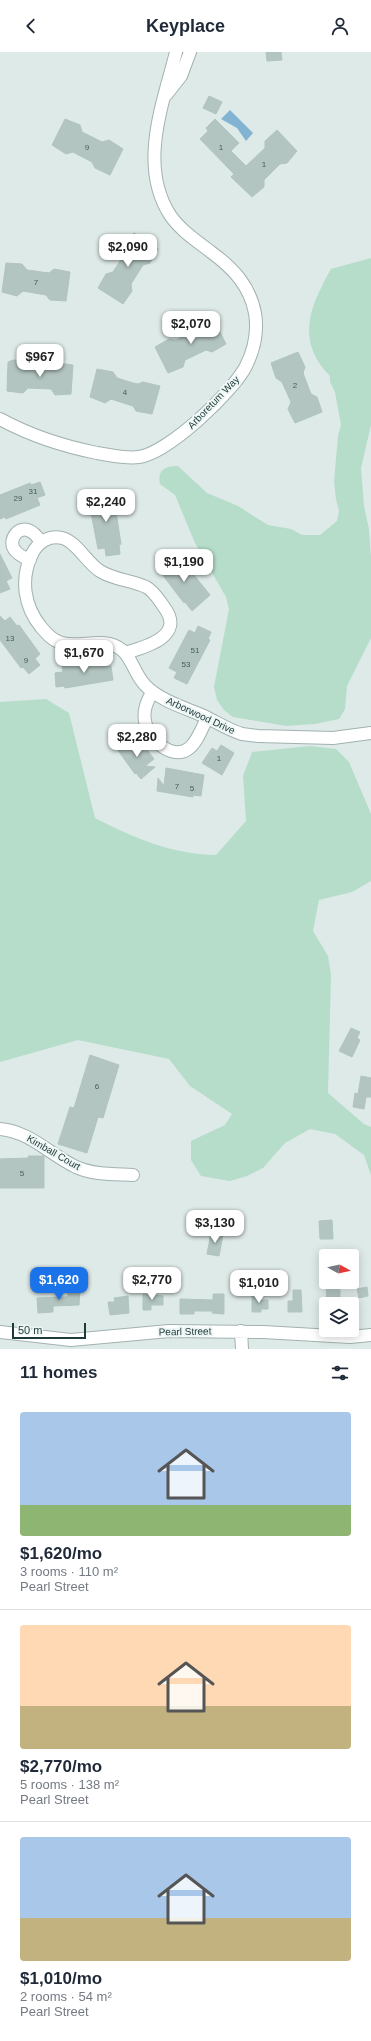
<!DOCTYPE html>
<html lang="en">
<head>
<meta charset="utf-8">
<style>
  :root { --surface:#fff; --page:#f6f6f7; --text:#1f2937; --muted:#747a83; --line:#e0e1e3; --accent:#1a73e8 }
  body { margin:0; font-family:Arial,sans-serif; background:var(--page); color:var(--text); height:100vh; display:flex; flex-direction:column; font-size:15px; white-space:nowrap }
  * { box-sizing:border-box; margin:0 }
  p { font-size:13px; color:var(--muted) }
  .icon { flex:none; width:22px; height:22px; fill:none; stroke:currentColor; stroke-width:2; stroke-linecap:round; stroke-linejoin:round }
  .map { position:relative; height:1297px; overflow:hidden }
  .panel { display:flex; flex-direction:column; background:var(--surface); flex:1 }
  .panel>* { flex:none }
  .needle { width:26px; rotate:98deg }
  .tools { position:absolute; left:319px; top:1197px; display:grid; gap:8px }
  .tools a { display:grid; place-items:center; width:40px; height:40px; border-radius:4px; background:var(--surface); box-shadow:0 2px 10px #0003; font-size:20px }
  .scale { position:absolute; left:12px; bottom:10px; width:74px; box-sizing:border-box; padding-left:4px; border:2px solid #1f3a3a; border-top:0; font-size:11px; line-height:14px; white-space:nowrap; color:#1f3a3a; -webkit-text-stroke:3px #eef7f5; paint-order:stroke }
  .price { position:absolute; translate:-50% -34px; padding:0 9px; border-radius:8px; background:#fff; color:#222; font-size:13px; line-height:26px; filter:drop-shadow(0 1px 2px #0008) }
  .price::after { content:''; position:absolute; left:50%; top:24px; width:12px; height:9px; margin-left:-6px; background:inherit; clip-path:polygon(0 0,100% 0,50% 100%) }
  .price.on { background:var(--accent); color:#fff }
  ul { padding:0; list-style:none }
  li { display:grid; align-content:center; gap:8px; height:212px; padding:0 20px }
  li+li { border-top:1px solid var(--line) }
  li span { display:grid; place-items:center; height:124px; border-radius:4px; color:#555 }
  li>.icon { margin-inline-start:auto }
  span .icon { width:72px; height:72px; fill:#fffc; stroke-width:1 }
  li b { font-size:17px }
  h2 { display:flex; justify-content:space-between; align-items:center; height:48px; padding:0 20px; font-size:17px }
  header { display:flex; justify-content:space-between; align-items:center; height:52px; padding:0 20px; background:var(--surface); font-size:18px; font-weight:700 }
  .map>svg:first-child { display:block }
</style>
</head>
<body>
<header><svg class="icon" aria-label="back" viewBox="0 0 24 24"><path d="M15 5l-7 7 7 7"/></svg>Keyplace<svg class="icon" aria-label="person" viewBox="0 0 24 24"><circle cx="12" cy="8" r="4"/><path d="M4 21q1-7 8-7t8 7"/></svg></header>
<div class="map">
<svg width="371" height="1297" viewBox="0 0 371 1297">
  <rect width="100%" height="100%" fill="#deeae8"/>
  <path fill="#b5ddca" d="M371,206V373L361,416L364,454L369,477L371,506V586L347,634L345,657L339,667L315,672L286,674L233,665L224,658L217,648L214,635L229,557L226,545L195,491L175,443L160,432C157,418 165,414 178,414L207,441L238,454L268,473L291,477L302,483H320L337,469L339,459L336,447L334,430L338,384L341,373L335,340L330,330V324C295,289 310,254 331,217Z
    M46,647L69,661L95,766C134,786 171,802 216,803L246,769L243,724L252,700L310,694L336,697L349,710L371,762V829L352,840L319,848L313,879L328,904L331,923L328,1041L364,1072L371,1075V1123L364,1103L335,1082L310,1077L285,1091L263,1116L247,1124L230,1129L201,1124L191,1108V1089L225,1073L232,1062L190,1034L169,1007L78,988L0,1010V650Z"/>
  <path fill="#82b3d3" d="M230,58L253,81L246,89L237,76L221,67Z"/>
  <path fill="#b3c5c1" stroke="#b0c4c1" d="M266,0H281L282,8L267,9Z
    M209,44L222,50L216,62L203,56Z
    M65,67L80,73L82,80L102,90L109,88L123,97L110,123L95,116L92,110L73,100L66,102L52,93Z
    M215,67L239,91L231,99L246,114L265,96V89L277,78L297,99L287,111L280,112L264,128V135L252,145L231,125L234,122L200,87L208,79L206,76Z
    M134,181L158,197L150,211L143,213L131,232L132,239L123,252L98,236L106,222L113,220L125,201L124,194Z
    M6,211L22,212L27,218L49,221L54,217L70,220L66,249L50,248L46,243L40,242L23,239L17,244L2,240Z
    M209,266H213L226,292L212,300L206,298L185,308L183,315L168,321L155,295L169,287L176,288L196,278L198,272Z
    M298,300L305,315L303,321L309,337L311,342L317,345L322,360L295,371L288,357L291,350L282,330L276,326L271,311Z
    M13,308L24,309L29,314L52,315L57,311L73,313L71,342L55,343L51,337L28,336L23,341L7,339L8,310Z
    M97,317L113,320L117,326L133,331L138,332L143,330L160,334L152,362L136,359L133,354L111,347L105,351L90,345Z
    M40,430L45,443L37,446L40,453L6,467L5,465L0,467V443L30,431L31,433Z
    M111,438L112,447H114L121,492L119,493L120,502L106,504L105,496L98,497L91,461H92L90,450L97,448L96,440Z
    M0,502L12,526L6,529L10,537L0,541Z
    M173,502L179,509L181,507L210,543L192,559L185,550L184,551L162,522L167,517L162,511Z
    M0,564L5,569L10,565L17,574L19,573L40,602L35,607L40,613L29,622L23,615L21,616L0,588Z
    M198,574L211,580L208,587L210,588L187,632L174,626L177,620L169,616L189,578L195,581Z
    M104,606L105,615L111,614L113,628L65,636L64,634L56,635L55,621L63,620L62,613Z
    M139,687L154,707L145,714L155,715L141,727L136,721L135,722L117,697L128,688L132,693Z
    M221,693L234,701L222,723L202,711L212,696L217,699Z
    M166,716L204,723L201,744L193,743V745L157,739L158,726L164,734Z
    M351,976L360,980L357,986L360,988L352,1005L339,999Z
    M90,1003L119,1013L103,1066L98,1065L87,1101L58,1092L70,1055L74,1056Z
    M361,1024L371,1026V1045H366L364,1057L353,1055L355,1041L358,1042Z
    M28,1104H44V1136H0V1107L29,1106Z
    M332,1168L333,1187H320L319,1169Z
    M211,1181L223,1183L219,1204L207,1202Z
    M326,1235H340V1252H327Z
    M367,1235L368,1244L359,1246L357,1237Z
    M80,1236L79,1253L53,1254V1260L38,1261L37,1246L66,1245L68,1244L67,1237Z
    M293,1238H301L302,1260H288V1249H293Z
    M143,1242L163,1244V1253H151V1258H143Z
    M213,1242H224V1262L212,1261L213,1259H194V1262H180V1247L213,1248Z
    M128,1244L129,1261L110,1263L108,1250H115L114,1246Z
    M252,1244H260V1248H268V1257H261V1260H252Z"/>
  <g fill="none" stroke-linecap="round" stroke-linejoin="round">
    <defs>
      <path id="minor" d="M166,43L181,24L190,0
        M0,367C31,384 62,394 97,401C111,403 125,407 139,405C168,401 233,340 246,314C254,298 258,279 255,261C250,234 233,216 211,200C197,189 180,178 170,163C138,113 163,52 176,0
        M30,508C25,506 17,502 14,497C8,487 19,473 30,479C35,481 38,486 41,490
        M125,601C146,595 186,584 164,555C159,548 154,539 146,535C131,528 114,528 100,519C87,511 76,489 62,486C49,483 38,490 32,502C20,527 24,554 41,575C47,582 53,589 62,591C81,596 105,584 122,598C132,606 135,623 145,633C160,649 186,656 206,665C218,671 229,678 242,682L258,684L333,686L371,681
        M152,640C147,650 143,658 145,669C147,685 171,709 188,697C197,691 202,676 207,666
        M0,1077C31,1080 49,1102 76,1115C94,1123 114,1122 133,1123
        M241,1279L242,1297
        M0,1280L71,1288L169,1279L263,1280L350,1285L371,1283"/>
    </defs>
    <use href="#minor" stroke="#a1b2b0" stroke-width="14"/>
    <use href="#minor" stroke="#fff" stroke-width="12"/>
  </g>
  <g text-anchor="middle" stroke-width="4" stroke-linejoin="round" paint-order="stroke">
    <g font-size="8" fill="#445d5c">
      <text x="87" y="98">9</text>
      <text x="221" y="98">1</text>
      <text x="264" y="115">1</text>
      <text x="36" y="233">7</text>
      <text x="295" y="336">2</text>
      <text x="125" y="343">4</text>
      <text x="33" y="442">31</text>
      <text x="18" y="449">29</text>
      <text x="10" y="589">13</text>
      <text x="195" y="601">51</text>
      <text x="26" y="611">9</text>
      <text x="186" y="615">53</text>
      <text x="219" y="709">1</text>
      <text x="177" y="737">7</text>
      <text x="192" y="739">5</text>
      <text x="97" y="1037">6</text>
      <text x="22" y="1124">5</text>
    </g>
    <g font-size="10" fill="#1f3a3a" stroke="#eef7f5">
      <text transform="translate(213 350) rotate(-46)" y="4">Arboretum Way</text>
      <text transform="translate(201 663) rotate(25)" y="4">Arborwood Drive</text>
      <text transform="translate(54 1100) rotate(30)" y="4">Kimball Court</text>
      <text transform="translate(185 1279) rotate(-1)" y="4">Pearl Street</text>
    </g>
  </g>
</svg>
<div class="tools">
<a><svg class="needle" viewBox="-14 -14 28 28"><path d="M0-13l5 13h-10z" fill="#e53935"/><path d="M0 13l5-13h-10z" fill="#747a83"/></svg></a>
<a><svg class="icon" aria-label="layers" viewBox="0 0 24 24"><path d="M12 4l9 5-9 5-9-5zM3 14l9 5 9-5"/></svg></a>
</div>
<div class="scale">50 m</div>
<b class="price" style="left:128px;top:216px">$2,090</b>
<b class="price" style="left:191px;top:293px">$2,070</b>
<b class="price" style="left:40px;top:326px">$967</b>
<b class="price" style="left:106px;top:471px">$2,240</b>
<b class="price" style="left:184px;top:531px">$1,190</b>
<b class="price" style="left:84px;top:622px">$1,670</b>
<b class="price" style="left:137px;top:706px">$2,280</b>
<b class="price" style="left:215px;top:1192px">$3,130</b>
<b class="price on" style="left:59px;top:1249px">$1,620</b>
<b class="price" style="left:152px;top:1249px">$2,770</b>
<b class="price" style="left:259px;top:1252px">$1,010</b>
</div>
<section class="panel">
<h2>11 homes<svg class="icon" aria-label="filters" viewBox="0 0 24 24"><path d="M4 7h16M4 17h16"/><circle cx="9" cy="7" r="2"/><circle cx="15" cy="17" r="2"/></svg></h2>
<ul>
<li><span style="background:linear-gradient(#a9c7e8 75%,#8fb573 0)"><svg class="icon" aria-label="home" viewBox="0 0 24 24"><path d="M3 11l9-7 9 7M6 9v11h12V9"/></svg></span><div><b>$1,620/mo</b><p>3 rooms · 110 m²</p><p>Pearl Street</p></div></li>
<li><span style="background:linear-gradient(#ffd9b3 65%,#c2b280 0)"><svg class="icon" aria-label="home" viewBox="0 0 24 24"><path d="M3 11l9-7 9 7M6 9v11h12V9"/></svg></span><div><b>$2,770/mo</b><p>5 rooms · 138 m²</p><p>Pearl Street</p></div></li>
<li><span style="background:linear-gradient(#a9c7e8 65%,#c2b280 0)"><svg class="icon" aria-label="home" viewBox="0 0 24 24"><path d="M3 11l9-7 9 7M6 9v11h12V9"/></svg></span><div><b>$1,010/mo</b><p>2 rooms · 54 m²</p><p>Pearl Street</p></div></li>
</ul>
</section>
</body>
</html>
